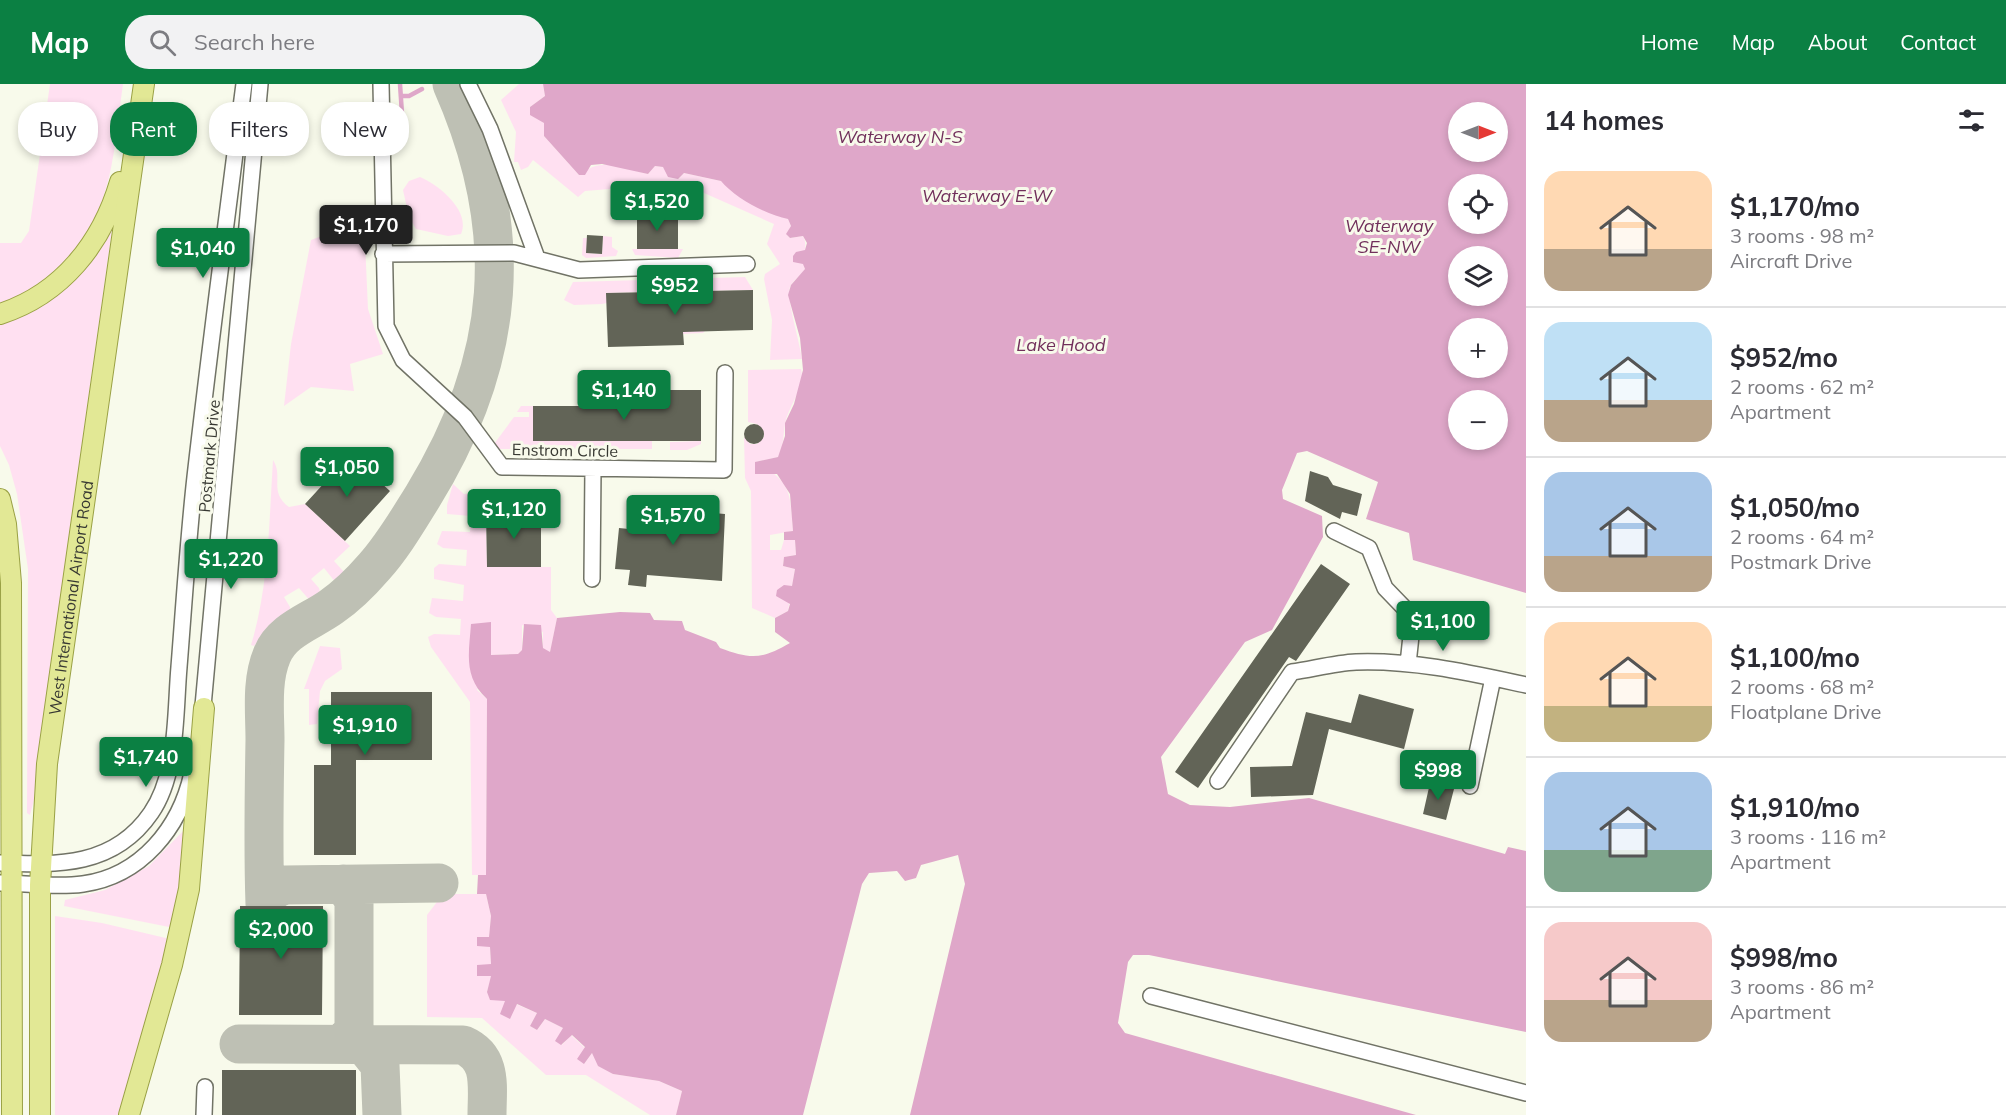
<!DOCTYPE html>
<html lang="en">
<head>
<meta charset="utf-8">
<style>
  :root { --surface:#fff; --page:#f2f2f3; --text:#2b2b33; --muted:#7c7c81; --line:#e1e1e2; --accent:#0b8043 }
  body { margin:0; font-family:Mulish,sans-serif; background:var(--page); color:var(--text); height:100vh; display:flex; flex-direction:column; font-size:22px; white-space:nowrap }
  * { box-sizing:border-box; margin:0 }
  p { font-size:20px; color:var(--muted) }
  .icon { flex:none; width:33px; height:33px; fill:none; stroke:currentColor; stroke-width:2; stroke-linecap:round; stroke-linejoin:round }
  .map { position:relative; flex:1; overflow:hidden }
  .panel { display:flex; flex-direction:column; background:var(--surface); width:480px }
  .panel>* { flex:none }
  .hud { position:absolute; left:18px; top:18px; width:570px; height:54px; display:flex; gap:12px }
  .needle { width:39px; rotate:90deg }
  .buttons { position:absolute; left:1448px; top:18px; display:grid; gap:12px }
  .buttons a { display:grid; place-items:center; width:60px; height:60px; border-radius:50%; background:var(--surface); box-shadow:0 3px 9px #0003; font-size:30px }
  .price { position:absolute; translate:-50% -51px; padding:0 14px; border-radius:6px; background:var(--accent); color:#fff; font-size:20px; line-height:39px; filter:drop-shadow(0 2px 3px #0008) }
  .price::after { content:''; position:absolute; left:50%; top:36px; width:18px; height:14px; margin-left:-9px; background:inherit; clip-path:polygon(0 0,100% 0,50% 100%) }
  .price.current { background:#222; color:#fff }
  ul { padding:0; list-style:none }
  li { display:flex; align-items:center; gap:18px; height:150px; padding:0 18px }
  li+li { border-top:2px solid var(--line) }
  li span { display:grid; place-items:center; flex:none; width:168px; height:120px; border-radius:18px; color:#555 }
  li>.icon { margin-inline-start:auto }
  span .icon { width:72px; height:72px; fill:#fffc; stroke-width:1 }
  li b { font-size:26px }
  h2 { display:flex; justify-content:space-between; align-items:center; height:72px; padding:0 18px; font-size:26px }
  .tag { padding:0 21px; border-radius:24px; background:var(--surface); box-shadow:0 3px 9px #0003; font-size:21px; line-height:54px }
  .tag.current { background:var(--accent); color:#fff }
  header { display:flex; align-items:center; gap:36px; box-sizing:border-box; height:84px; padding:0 30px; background:var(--accent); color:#fff }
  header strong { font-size:28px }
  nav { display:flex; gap:33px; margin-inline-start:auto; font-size:21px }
  .search { width:420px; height:54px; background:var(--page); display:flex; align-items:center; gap:15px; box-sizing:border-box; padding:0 21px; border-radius:24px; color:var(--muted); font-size:22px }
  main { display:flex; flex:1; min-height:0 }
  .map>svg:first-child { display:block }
</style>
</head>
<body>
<header>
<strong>Map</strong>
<div class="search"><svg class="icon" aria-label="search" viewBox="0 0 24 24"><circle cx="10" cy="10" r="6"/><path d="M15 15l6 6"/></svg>Search here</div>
<nav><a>Home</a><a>Map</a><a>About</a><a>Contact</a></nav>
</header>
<main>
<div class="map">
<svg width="1526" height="1031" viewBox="0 0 1526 1031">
  <rect width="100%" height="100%" fill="#f8faeb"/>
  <path fill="#ffe0f1" d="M50,0H123C112,78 113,143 44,195C31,206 17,216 0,220V159H21L29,147Z
    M519,0H543L545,12L530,23L544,39V52L579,91C602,72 621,84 648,90L655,82L663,83L678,95L684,89L721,97L788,135L791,142L787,151L790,154L803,152C809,163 801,173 805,185C801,192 793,196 790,203C786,214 800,259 802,275L770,276L772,236L764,195L765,190L780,180L767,160L774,140L695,105L622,104L585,107L578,113L533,76L528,83L521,86L518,78H514L516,48L501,16Z
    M420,93C439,101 471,127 461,150L448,152L416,145L409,133L403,106L409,97Z
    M364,136L368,225L383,270L350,280L354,307L311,303L284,322L291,260L311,156Z
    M112,146L37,677L34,716L30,731L27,729L28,485L17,410L9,381L0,362V238L52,215L87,183Z
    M603,152L612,153V163L618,167L616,172L586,174L582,171L583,154H587L586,169L602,170Z
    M632,165H683L678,174L635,171Z
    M745,193L753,206L698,207V247H705L703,249L683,250L681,207L607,209V219L602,220L574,221L564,216L573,198Z
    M801,285C806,303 788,322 785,340C783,353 784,361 778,373L756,378C792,398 790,409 793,447L770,451V466H781L784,456L795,455L796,471L784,473L783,482L795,485L788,527L775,534L752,524L751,407L745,394L744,353L750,360H757L764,353L763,346L757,340L748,338V286Z
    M521,322H533L534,357H585V334H596V357H648L652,334V365H496L494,360L514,333H529V328H517Z
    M701,357V360L687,366H670V358Z
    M273,376C284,393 268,407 289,423L305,420L350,462L334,477L344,488L346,495L336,499L324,484L311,495L319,504L321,513L312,519L299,504L284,513L290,523V532L269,542L254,562L251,561C269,502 269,438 273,376Z
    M453,400L464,410L483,409V429H486L487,483H551V526L557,534L550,569L543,564V548L522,541V566L518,570L491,571L477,606L487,615L486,791H472L470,618L431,563L428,553L434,550L460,551L461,535L436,533L429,529L432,514L463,517L464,501L434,495V484L439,480L466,482L467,466L443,464L437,460L442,447L470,448L471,432L447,430V421Z
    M320,562L340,564L342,585L325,597L320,607L317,640L309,641V605H304Z
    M186,744L187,767L174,844L64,822L65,816L105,806L149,782Z
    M443,810H486L491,832L489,854L477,861L490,862L491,880L478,892L492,891L487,908L537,929L530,942L537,946L545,935L563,944L562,961L571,951L585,964L584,980L592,969L613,990L659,997L682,1007L676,1031H650L586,991H546L482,934L427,933V831Z
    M55,832L102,839L170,855V864L118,1031H55Z"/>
  <path fill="#dfa7c9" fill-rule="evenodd" d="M543,0H1526V509L1413,476L1409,449L1366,435L1378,398L1307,367L1297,369L1282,406L1283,415L1322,432L1323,453L1272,546L1245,558L1161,673L1168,710L1190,721L1230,723L1309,714L1505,770L1508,763L1526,767V948L1149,871H1133L1128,878L1118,939L1125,949L1416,1031H910L965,800L958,771L921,781L916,794L905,797L897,787L869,789L862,800L803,1031H676L682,1007L659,997L613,990L598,982L592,969L584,980L577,975L585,963L572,951L561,961L555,957L563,944L545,935L537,946L530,942L537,929L517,920L510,935L500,930L505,917L490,916L487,908L491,892H477V881L491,880L490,863L477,862V853H489L491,832L486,810H477L478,791H486L487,615C463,593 469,569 471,540L491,538V571L518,570L522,566L524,540L541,541L543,564L550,568L557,534L620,528L650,529L654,536L682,537L685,546L716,558L720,564C750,575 761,576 790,559L775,548V534L788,527L790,520L776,512L777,506L784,501L792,502L795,485L783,482L784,473L796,471L795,456H784V448L793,447L790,410L777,390H755V378L778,373L785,352V339L794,320L803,286L800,254L788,211L791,201L805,185L803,180L793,178V172L796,168L805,166L807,159L803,152L790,154L786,150L791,142L788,135C767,131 735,114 721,97L684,89L678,95L668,93L663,83L655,82L648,90L602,80L591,81L585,91H579L544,52V39L530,31V23L545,12ZM1458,28H1497V68H1458ZM1497,100V140H1458V100ZM1497,172V212H1458V172ZM1458,244H1497V284H1458ZM1458,316H1497V356H1458Z"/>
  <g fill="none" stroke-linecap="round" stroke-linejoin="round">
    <path stroke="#dfa7c9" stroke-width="4.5" d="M400,0L403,45
      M401,12H409L422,5"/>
    <path stroke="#bec0b4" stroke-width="39" d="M265,820C263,766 264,711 265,656C265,629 261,597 272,571C282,546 310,538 331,523C347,512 361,498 374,483C393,462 408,436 423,412C507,275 517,147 452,0
      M265,820L272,806L285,801L439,799
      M354,943L356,951L380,981L382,1031
      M239,960L463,961C493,974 487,1003 487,1031
      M341,960L351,950L354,943V816L343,800"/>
  </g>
  <path fill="#626457" d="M637,131L678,132V165H637Z
    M587,151L603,152L602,170L586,169Z
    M753,206V246L683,248L684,261L608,263L606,209Z
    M652,306H701V357H533V322H652Z
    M744 350a10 10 0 1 1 20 0a10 10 0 1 1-20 0Z
    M350,371L390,407L345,457L305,420Z
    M1310,387L1328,393L1333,401L1362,410L1357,432L1342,428L1340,435L1305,417Z
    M641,423L725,430L722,497L647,491L646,503L628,501L630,486L615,485L619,444L639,446Z
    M486,429H541V483H487Z
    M1321,480L1350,500L1296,577L1289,573L1198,704L1175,688Z
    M331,608H432V676H356V771H314V681H331Z
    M1359,610L1414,625L1404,665L1329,645L1313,711L1251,713L1250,683L1292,682L1306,628L1351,639Z
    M1430,699L1454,705L1446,736L1423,730Z
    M240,822H323L322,931H239Z
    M222,986H356V1031H222Z"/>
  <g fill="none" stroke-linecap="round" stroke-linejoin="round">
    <defs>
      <path id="minor" d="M381,0L386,242L403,276L465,333L502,383L724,386L725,289
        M468,0L490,45L537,174
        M383,170L514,169L579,186L747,180
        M1334,447L1369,464L1385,504L1413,533L1408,580
        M592,495L593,384
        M202,633L260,0
        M1218,697L1292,588C1313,585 1335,579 1356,578C1414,576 1470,589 1526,601
        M1470,702L1493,594
        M0,779C58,781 114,783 151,729C178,690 175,629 179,583C184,520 188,456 195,393C210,262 227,131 244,0
        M0,799C28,799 55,804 83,800C141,792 180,744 192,689
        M1151,912L1526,1009
        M204,1031L205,1003"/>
      <g id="major">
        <path d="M0,230C62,210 102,159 120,98"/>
        <path d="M0,415L6,440L11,499L12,1031"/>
        <path id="s1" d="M40,1031V801L47,680L144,0"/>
        <path d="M129,1031L172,881L189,805L204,624"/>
      </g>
    </defs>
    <use href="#minor" stroke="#717366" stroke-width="18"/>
    <use href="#major" stroke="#9aa145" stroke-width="22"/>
    <use href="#minor" stroke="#fff" stroke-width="15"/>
    <use href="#major" stroke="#e2e895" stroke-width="20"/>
  </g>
  <g text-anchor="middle" stroke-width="6" stroke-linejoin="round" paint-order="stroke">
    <g font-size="16" fill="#373832" stroke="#f8faeb">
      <text transform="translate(565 366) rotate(1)" y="6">Enstrom Circle</text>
      <text transform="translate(209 372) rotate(-85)" y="6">Postmark Drive</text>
      <text dy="6" stroke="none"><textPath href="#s1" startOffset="519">West International Airport Road</textPath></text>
    </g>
    <g font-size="18" font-style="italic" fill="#712f5b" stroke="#f8faeb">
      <text x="900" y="59">Waterway N-S</text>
      <text x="987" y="118">Waterway E-W</text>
      <text x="1389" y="148">Waterway<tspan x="1389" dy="21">SE-NW</tspan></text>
      <text x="1061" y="267">Lake Hood</text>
    </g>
  </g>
</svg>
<div class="buttons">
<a><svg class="needle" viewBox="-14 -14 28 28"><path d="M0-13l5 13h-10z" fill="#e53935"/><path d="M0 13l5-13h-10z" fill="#7c7c81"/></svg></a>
<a><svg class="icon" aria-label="locate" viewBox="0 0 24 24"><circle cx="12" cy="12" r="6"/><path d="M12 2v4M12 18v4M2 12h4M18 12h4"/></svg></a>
<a><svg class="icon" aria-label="layers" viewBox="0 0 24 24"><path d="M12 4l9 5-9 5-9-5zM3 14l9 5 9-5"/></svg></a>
<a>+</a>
<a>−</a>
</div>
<b class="price" style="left:657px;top:148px">$1,520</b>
<b class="price current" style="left:366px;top:172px">$1,170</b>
<b class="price" style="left:203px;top:195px">$1,040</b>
<b class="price" style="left:675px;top:232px">$952</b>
<b class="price" style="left:624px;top:337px">$1,140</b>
<b class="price" style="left:347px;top:414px">$1,050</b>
<b class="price" style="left:514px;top:456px">$1,120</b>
<b class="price" style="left:673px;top:462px">$1,570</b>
<b class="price" style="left:231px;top:506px">$1,220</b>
<b class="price" style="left:1443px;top:568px">$1,100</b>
<b class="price" style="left:365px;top:672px">$1,910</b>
<b class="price" style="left:146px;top:704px">$1,740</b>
<b class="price" style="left:1438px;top:717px">$998</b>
<b class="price" style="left:281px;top:876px">$2,000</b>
<div class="hud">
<a class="tag">Buy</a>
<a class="tag current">Rent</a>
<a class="tag">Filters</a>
<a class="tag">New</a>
</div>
</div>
<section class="panel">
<h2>14 homes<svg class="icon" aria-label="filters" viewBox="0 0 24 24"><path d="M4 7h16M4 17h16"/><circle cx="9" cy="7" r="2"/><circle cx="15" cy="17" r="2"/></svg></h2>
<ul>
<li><span style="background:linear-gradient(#ffd9b3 65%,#b9a48a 0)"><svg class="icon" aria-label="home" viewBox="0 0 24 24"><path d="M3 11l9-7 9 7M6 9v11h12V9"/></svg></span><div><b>$1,170/mo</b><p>3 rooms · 98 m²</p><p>Aircraft Drive</p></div></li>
<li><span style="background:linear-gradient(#bfe0f5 65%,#b9a48a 0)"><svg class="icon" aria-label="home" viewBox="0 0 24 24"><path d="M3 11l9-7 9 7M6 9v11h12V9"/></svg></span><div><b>$952/mo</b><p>2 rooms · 62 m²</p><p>Apartment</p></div></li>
<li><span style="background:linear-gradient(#a9c7e8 70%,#b9a48a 0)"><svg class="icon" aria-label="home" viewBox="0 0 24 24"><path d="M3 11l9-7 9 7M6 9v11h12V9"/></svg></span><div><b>$1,050/mo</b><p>2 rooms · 64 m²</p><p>Postmark Drive</p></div></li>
<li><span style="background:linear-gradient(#ffd9b3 70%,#c2b280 0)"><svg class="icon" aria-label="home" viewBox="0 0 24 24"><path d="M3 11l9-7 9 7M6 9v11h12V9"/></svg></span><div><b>$1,100/mo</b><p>2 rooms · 68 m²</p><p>Floatplane Drive</p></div></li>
<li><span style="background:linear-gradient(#a9c7e8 65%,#7fa58c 0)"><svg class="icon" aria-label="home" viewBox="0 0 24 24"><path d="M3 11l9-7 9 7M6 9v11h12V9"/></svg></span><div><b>$1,910/mo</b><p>3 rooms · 116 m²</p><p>Apartment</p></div></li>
<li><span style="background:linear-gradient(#f6c9c9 65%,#b9a48a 0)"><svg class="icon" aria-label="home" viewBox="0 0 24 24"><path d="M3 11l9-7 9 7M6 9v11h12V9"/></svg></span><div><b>$998/mo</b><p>3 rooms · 86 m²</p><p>Apartment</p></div></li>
</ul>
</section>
</main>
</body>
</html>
